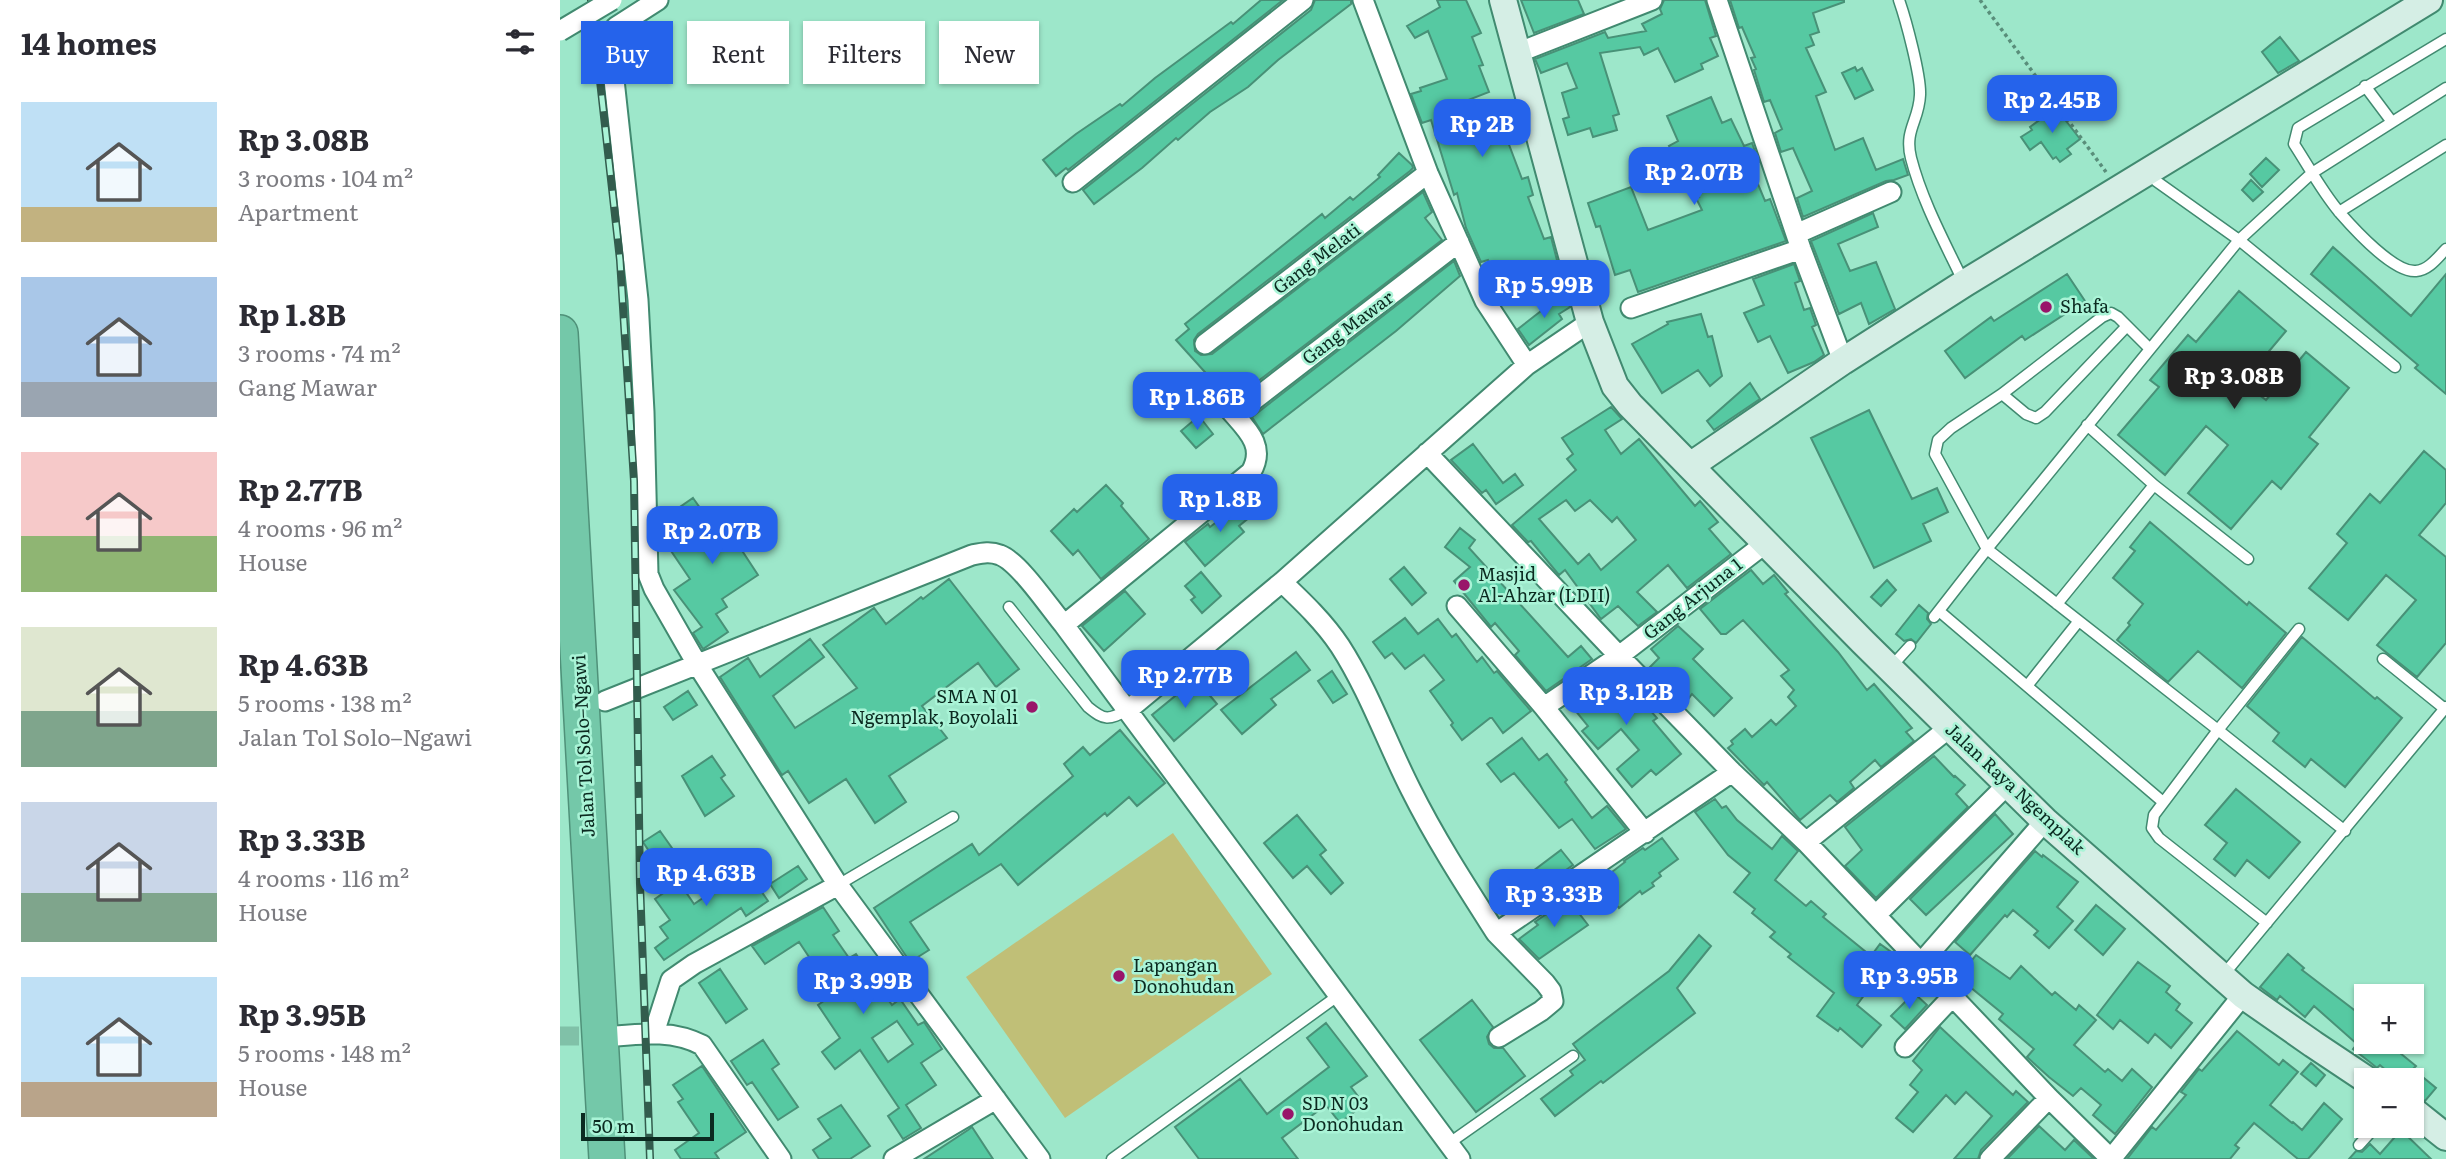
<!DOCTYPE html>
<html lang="en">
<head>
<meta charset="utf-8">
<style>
  :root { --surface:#fff; --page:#f7f7f7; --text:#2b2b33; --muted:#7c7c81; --accent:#2563eb }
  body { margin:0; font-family:Literata,serif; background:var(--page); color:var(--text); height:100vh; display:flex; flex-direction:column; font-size:26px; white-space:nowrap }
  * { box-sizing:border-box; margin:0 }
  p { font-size:23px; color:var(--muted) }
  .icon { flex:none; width:38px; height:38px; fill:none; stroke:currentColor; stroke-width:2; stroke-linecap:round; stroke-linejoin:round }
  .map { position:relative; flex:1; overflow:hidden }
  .side { display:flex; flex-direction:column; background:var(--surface); width:560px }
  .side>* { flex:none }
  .top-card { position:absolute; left:21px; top:21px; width:665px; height:63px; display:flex; gap:14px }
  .fabs { position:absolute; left:1794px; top:984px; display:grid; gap:14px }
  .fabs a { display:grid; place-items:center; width:70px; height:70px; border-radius:0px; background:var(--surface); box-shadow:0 2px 5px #0004; font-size:35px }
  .scale { position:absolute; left:21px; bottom:18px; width:133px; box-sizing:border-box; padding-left:7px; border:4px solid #0b2a20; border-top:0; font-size:19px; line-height:24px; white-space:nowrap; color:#0b2a20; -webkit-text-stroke:5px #aaf4d7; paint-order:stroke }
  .price { position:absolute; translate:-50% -60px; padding:0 16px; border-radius:14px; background:var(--accent); color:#fff; font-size:23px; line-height:46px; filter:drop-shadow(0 2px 4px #0008) }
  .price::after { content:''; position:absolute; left:50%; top:42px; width:21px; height:16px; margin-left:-10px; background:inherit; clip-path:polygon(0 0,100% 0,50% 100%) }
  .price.selected { background:#222; color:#fff }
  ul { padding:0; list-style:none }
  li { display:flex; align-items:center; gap:21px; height:175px; padding:0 21px }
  li span { display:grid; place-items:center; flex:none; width:196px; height:140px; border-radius:0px; color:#555 }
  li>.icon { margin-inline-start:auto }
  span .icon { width:84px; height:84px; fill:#fffc; stroke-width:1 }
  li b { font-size:30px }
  h2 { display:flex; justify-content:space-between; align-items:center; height:84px; padding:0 21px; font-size:30px }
  .chip { padding:0 24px; border-radius:0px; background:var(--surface); box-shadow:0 2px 5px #0004; font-size:24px; line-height:63px }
  .chip.selected { background:var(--accent); color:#fff }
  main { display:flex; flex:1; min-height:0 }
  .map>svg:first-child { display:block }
</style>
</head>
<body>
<main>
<section class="side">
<h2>14 homes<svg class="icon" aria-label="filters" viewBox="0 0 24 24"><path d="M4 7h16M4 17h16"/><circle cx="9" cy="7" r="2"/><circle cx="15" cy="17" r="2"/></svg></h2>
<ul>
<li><span style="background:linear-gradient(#bfe0f5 75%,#c2b280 0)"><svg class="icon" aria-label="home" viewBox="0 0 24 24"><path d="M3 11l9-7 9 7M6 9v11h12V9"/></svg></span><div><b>Rp 3.08B</b><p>3 rooms · 104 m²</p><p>Apartment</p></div></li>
<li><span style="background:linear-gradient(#a9c7e8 75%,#9aa5b1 0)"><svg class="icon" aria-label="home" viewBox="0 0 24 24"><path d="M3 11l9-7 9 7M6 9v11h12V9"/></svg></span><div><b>Rp 1.8B</b><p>3 rooms · 74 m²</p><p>Gang Mawar</p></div></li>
<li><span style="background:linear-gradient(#f6c9c9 60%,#8fb573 0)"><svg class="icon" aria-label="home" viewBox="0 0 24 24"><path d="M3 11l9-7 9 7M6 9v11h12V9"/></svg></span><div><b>Rp 2.77B</b><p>4 rooms · 96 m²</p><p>House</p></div></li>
<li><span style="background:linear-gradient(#dfe7d0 60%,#7fa58c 0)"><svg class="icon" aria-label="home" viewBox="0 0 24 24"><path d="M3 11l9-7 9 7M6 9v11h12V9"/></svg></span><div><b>Rp 4.63B</b><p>5 rooms · 138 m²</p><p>Jalan Tol Solo–Ngawi</p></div></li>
<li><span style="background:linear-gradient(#c9d6e8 65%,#7fa58c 0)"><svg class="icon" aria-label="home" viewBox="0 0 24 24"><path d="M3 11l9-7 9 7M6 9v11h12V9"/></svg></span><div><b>Rp 3.33B</b><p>4 rooms · 116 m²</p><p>House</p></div></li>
<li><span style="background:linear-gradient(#bfe0f5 75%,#b9a48a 0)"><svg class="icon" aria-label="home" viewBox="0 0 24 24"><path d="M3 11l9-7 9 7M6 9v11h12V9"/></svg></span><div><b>Rp 3.95B</b><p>5 rooms · 148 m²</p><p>House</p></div></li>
</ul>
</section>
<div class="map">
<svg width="1886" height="1159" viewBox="0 0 1886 1159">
  <rect width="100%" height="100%" fill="#9de7ca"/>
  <path fill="#c0bf77" d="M613,833L712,974L505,1118L406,977Z"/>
  <path fill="#56c9a2" stroke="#489177" stroke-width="2" fill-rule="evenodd" d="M701,0H723L508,170L506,168L496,176L483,160L516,134L560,104L562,106L595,78L671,22L673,24Z
    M755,0H791V4L718,60L688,87L650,112L618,140L616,138L582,168L534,204L523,190L751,10Z
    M877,0H906L921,33L912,37L923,65L919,66L929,92L903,102L910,123L941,113L949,132L945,134L962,179L968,177L973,195L968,197L984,239L991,237L998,264L994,266L998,277L994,278L995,280L942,305L934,290L941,287L928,260L921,262L906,228L897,193L894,195L871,120L862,123L851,94L861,91L860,88L887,79L868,31L855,38L847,26L880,7Z
    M961,0H1018L1024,14L974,33Z
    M1104,0H1145L1156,36L1150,38L1158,56L1141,64L1143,69L1115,82L1098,48L1084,55L1080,47L1040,53L1059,114L1053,116L1057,130L1033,137L1030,128L1008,135L1003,119L1009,117L1002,93L1017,88L1007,63L981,73L975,59L1045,32L1048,38L1086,31L1082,24L1102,14L1100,9Z
    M1170,0H1284V2L1253,13L1259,32L1250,35L1254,45L1246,48L1266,92L1256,96L1275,150L1303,138L1316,170L1343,159L1348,175L1334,180L1326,181L1243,217L1237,198L1252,191L1233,148L1221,152L1215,133L1222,129L1210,100L1204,102L1194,70L1196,69L1191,58L1195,57L1182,27L1179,28Z
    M1720,37L1739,61L1718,73L1702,52Z
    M1295,67L1297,71L1302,68L1313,90L1295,99L1282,73Z
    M1151,97L1162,123L1171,119L1184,146L1192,143L1199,162L1190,165L1205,201L1210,199L1226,241L1078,292L1070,270L1055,275L1040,226L1036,227L1028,203L1071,187L1088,230L1142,210L1136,198L1139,197L1109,146L1118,141L1107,116Z
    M1496,108L1520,139L1507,149L1511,154L1500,162L1496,157L1493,159L1481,142L1470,150L1461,137L1472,130L1470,127Z
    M839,153L852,165L853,168L850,171L638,334L634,340L635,351L641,355L652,354L863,192L872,212L865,218L882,240L676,398L669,392L662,391L616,340L629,329L625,324L762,214L765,218L790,197L793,200L820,177L818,175Z
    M1706,158L1719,170L1702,187L1690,174Z
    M1691,180L1703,192L1693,201L1682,190Z
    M1313,213L1318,227L1278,244L1290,271L1316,262L1335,309L1309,324L1301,303L1279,314L1251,241Z
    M1773,247L1851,316L1886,274V394L1855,368L1858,365L1751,274Z
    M894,261L900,276L836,331L703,434L692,417Z
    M1234,264L1240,281L1235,283L1244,310L1250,308L1256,325L1252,327L1264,355L1254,362L1228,373L1210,336L1198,342L1184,313L1204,305L1193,279Z
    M1507,274L1525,301L1465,340L1462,336L1405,378L1385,351L1431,317L1434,321Z
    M1679,291L1726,331L1683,382L1706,400L1746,352L1789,388L1749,437L1758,444L1721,489L1712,481L1671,529L1628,493L1668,445L1646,426L1605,475L1558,435L1599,387L1590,380L1628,335L1636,342Z
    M1004,293L1010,307L999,314L1002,319L969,345L958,329Z
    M1141,314L1148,337L1152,336L1162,376L1150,386L1138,370L1102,393L1072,344L1108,324L1107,322Z
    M1190,383L1200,399L1154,430L1147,421Z
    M1051,407L1062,419L1045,430L1061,454L1079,439L1135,506L1140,501L1158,522L1149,529L1171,554L1127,588L1108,565L1077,592L1097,612L1078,626L1058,606L1041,619L1005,570L999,575L971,541L968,542L952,525L1016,470L1007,459L1013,454L1002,438ZM1006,500L1015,511L1030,500L1052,522L1057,517L1076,540L1041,570L1029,554L1018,564L979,519Z
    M1309,410L1352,499L1377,488L1388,512L1363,524L1371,541L1314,568L1251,438Z
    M639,416L653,434L636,448L621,431Z
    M913,444L943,483L955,474L963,485L936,504L926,490L922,493L891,460Z
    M1864,451L1886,470V503L1859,535L1886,557V643L1857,677L1817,645L1856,600L1826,575L1788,620L1749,588L1787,543L1777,534L1810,494L1820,503Z
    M546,485L563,503L561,506L589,539L541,579L518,550L513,555L491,531L514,509L517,512Z
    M133,498L157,532L191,509L205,529L179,546L198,575L162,599L167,607L156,614L168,632L143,649L133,633L142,627L114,590L130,579L105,542L129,526L117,509Z
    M686,500L696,512L679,526L684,532L645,566L625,542L648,524L650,527L668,513L669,514Z
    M1590,522L1687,605L1689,602L1726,633L1682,688L1638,651L1608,682L1557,640L1570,625L1568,623L1583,604L1553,578L1575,551L1570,547Z
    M900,528L915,540L909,548L1008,657L1021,646L1032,659L986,691L955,655L959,651L935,623L931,627L894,581L910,567L885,547Z
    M844,567L866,593L852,605L830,579Z
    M1191,570L1203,584L1214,575L1228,592L1225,594L1278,652L1307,690L1314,684L1352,728L1346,732L1354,741L1321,767L1315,760L1290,782L1294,788L1277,802L1270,795L1240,820L1207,782L1204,785L1168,748L1173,744L1171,741L1185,729L1192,737L1211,720L1216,725L1236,706L1228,697L1234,690L1221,676L1229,670L1183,620L1166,634H1161L1140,609Z
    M641,572L661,596L642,613L631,600L635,597L625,586Z
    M389,579L459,669L436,687L418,663L362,706L387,738L329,776L346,802L315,823L286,779L249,803L228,771L222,775L160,677L188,658L200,677L250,639L264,657L213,696L235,728L297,688L263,645L314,608L326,624L361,597L363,599Z
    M1327,580L1336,590L1321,606L1311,597Z
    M565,591L585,614L544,651L522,626Z
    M1359,605L1368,613L1367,619L1371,624L1356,643L1351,639L1344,641L1336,634Z
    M845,618L858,634L878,619L892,637L896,634L917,662L922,657L934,673L937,671L971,711L943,733L932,718H930L902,740L891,725L893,723L870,691L884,680L864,655L845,669L832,653L825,658L813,642Z
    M1118,626L1143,649L1133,659L1172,698L1154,716L1132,694L1129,698L1125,695L1120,701L1088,669L1099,658L1091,649Z
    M1742,637L1815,699L1817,697L1842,718L1785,787L1751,759L1745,767L1713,741L1719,733L1687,706Z
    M736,652L750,670L711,699L716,705L682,734L661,710Z
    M772,671L787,694L773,703L758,681Z
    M1057,672L1097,718L1093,721L1121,754L1096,775L1091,770L1072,787L1057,769L1079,750L1061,729L1038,749L1022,731L1028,726L1010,704Z
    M636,679L657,704L614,741L592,715Z
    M128,691L137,705L113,720L104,707Z
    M560,730L605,783L577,806L569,797L547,816L545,813L458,885L441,864L350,922L369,950L350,962L314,908L412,844L419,855L513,776L504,764L523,747L530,755Z
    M962,738L979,760L987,754L1007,780L1005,782L1032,818L1047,806L1066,829L1035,849L1012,819L999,828L954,773L941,782L927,764Z
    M152,756L165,775L161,778L174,796L145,816L122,776Z
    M1374,756L1394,777L1395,776L1405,785L1396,794L1408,807L1316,898L1285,866L1302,850L1285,827Z
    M1676,789L1740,842L1709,878L1687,860L1675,876L1654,859L1667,843L1645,825Z
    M1155,799L1162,808L1166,806L1177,820L1212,849L1222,836L1238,851L1215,880L1246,906L1251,901L1266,914L1263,917L1311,956L1320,944L1334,954L1297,1005L1321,1025L1302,1047L1280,1028L1278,1031L1257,1016L1274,993L1228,957L1231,954L1210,937L1215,932L1192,913L1195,909L1174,892L1190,873L1168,855L1135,812Z
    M1435,814L1453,834L1366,915L1350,899Z
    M737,815L766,850L760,855L783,883L771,894L747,866L733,878L704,843Z
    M100,831L124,865L106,877L83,842Z
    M1102,838L1118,859L1099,873L1101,876L1092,883L1094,886L1082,894L1080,891L1059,908L1039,882L1065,862L1064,861L1083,848L1085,850Z
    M1001,850L1013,865L972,894L961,880Z
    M1475,851L1482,857L1483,855L1518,882L1497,907L1513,921L1489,948L1474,935L1478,931L1453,910L1447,917L1445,915L1410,955L1395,942Z
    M174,860L186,879L191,876L208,901L186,916L181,908L104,960L95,948L108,938L100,927L110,920L95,899L119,882L134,904L162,885L154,873Z
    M238,866L247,879L219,898L210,884Z
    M1008,899L1028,925L979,959L959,939L978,925L975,922Z
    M1536,905L1565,929L1543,955L1515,930Z
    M263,907L279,931L273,935L289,958L296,954L332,1005L340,999L358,1025L364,1022L382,1049L361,1063L376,1085L346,1105L361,1128L343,1139L328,1116L339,1108L300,1050L275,1069L262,1052L280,1038L258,1005L281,989L267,967L259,972L239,942L205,964L192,946ZM337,1021L353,1044L328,1062L312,1038Z
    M1139,935L1151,946L1117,988L1135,1013L1043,1083L1041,1081L995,1116L981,1099L1013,1075L1010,1071L1025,1060L1013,1044L1109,971Z
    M1728,954L1744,968L1742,970L1806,1019V1041H1840L1834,1048L1856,1066L1853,1069L1876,1088L1865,1101L1852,1093V1080H1837L1820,1065L1817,1068L1811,1063L1793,1049L1797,1044L1754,1006L1745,1017L1720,996L1717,1000L1700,987Z
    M1416,955L1450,979L1461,966L1492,995L1495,992L1516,1010L1519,1005L1536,1020L1514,1045L1545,1072L1548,1069L1562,1081L1572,1069L1592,1087L1555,1134L1533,1115L1541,1105L1521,1088L1513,1096L1489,1077L1467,1057L1474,1049L1439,1019L1443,1014L1410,987L1406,992L1395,981Z
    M1578,962L1610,986L1606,992L1620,1004L1616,1010L1632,1023L1611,1048L1595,1034L1588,1043L1560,1020L1553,1029L1537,1015Z
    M160,969L187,1009L166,1023L139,983Z
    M1354,993L1367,1005L1345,1029L1331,1016Z
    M912,1000L933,1027L927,1037L929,1044L934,1048H943L965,1076L916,1112L860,1040Z
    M766,1023L807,1076L791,1087L804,1104L780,1123L766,1105L722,1138L738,1159H639L615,1127L680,1079L707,1114L769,1067L747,1038Z
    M1380,1027L1453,1095L1456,1091L1468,1102L1421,1150L1418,1159H1394L1432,1116L1406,1092L1395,1104L1386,1095L1353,1132L1336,1118L1358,1092L1350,1085L1362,1070L1353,1061Z
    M1677,1031L1719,1065L1723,1060L1738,1072L1710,1105L1732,1123L1733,1122L1742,1130L1764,1103L1782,1119L1756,1150L1748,1159H1738L1694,1123L1675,1145L1679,1148L1670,1159H1567L1592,1127L1596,1130L1626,1095L1621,1092L1639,1069L1642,1071Z
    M203,1040L219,1064L212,1069L238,1107L218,1120L192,1082L187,1085L171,1061Z
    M1751,1063L1765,1075L1756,1086L1741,1074Z
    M142,1066L186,1132L155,1153L159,1159H121L115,1150L139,1133L118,1102L123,1099L113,1085Z
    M281,1105L310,1146L290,1159H259L253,1150L271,1138L258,1119Z
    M1479,1126L1505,1150L1514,1140L1534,1159H1447Z
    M412,1127L433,1159H364L408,1130Z
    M1841,1130L1871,1159H1789L1796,1151L1802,1152L1810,1144L1820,1154Z"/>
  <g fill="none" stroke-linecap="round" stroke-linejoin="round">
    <path stroke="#80c1a8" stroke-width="19" stroke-dasharray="19 10" stroke-linecap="butt" d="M0,1036H48"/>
    <defs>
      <path id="lane" d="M1339,0C1346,20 1361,76 1360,95C1359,121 1344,130 1351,158C1362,201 1385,243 1404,283
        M1886,39L1738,128L1734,144C1749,167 1762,192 1780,213C1794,229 1834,273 1856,271C1869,270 1878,257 1886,249
        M1805,86L1832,122
        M1779,212L1886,145
        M1590,349L1558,317L1551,313L1542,317L1442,394L1391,428L1378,440L1375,454L1427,549L1658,730L1739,629
        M1835,367L1679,240L1752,173L1886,88
        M1442,394L1466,414L1476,418L1485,412L1567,326
        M1527,425L1594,485L1688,559
        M1497,604L1594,485
        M449,607L528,707C545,721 548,720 568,710
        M1379,611L1603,802
        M1374,617L1427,549L1679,240L1596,181
        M1823,659L1885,709
        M1330,668L1350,646
        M1467,686L1518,622
        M278,885L393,817
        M1707,923L1599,838L1592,828L1594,815L1658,730L1785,831
        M1670,967L1886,707
        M888,1144L1013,1056
        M1799,1145L1817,1125
        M552,1159L779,995"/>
      <path id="street" d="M98,0L56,27L50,43L78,300L84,412L88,574L94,589L137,664L278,885L480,1159
        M803,0L868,173L925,301L967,365
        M1157,0L1241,249L1283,361
        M957,53L1092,0
        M513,182L743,0
        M1236,234L1331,192
        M1071,308L1241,249
        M645,344L868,173
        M677,413L899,242
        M867,453L1059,656L1172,772L1246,842L1489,1098L1551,1159
        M722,582C743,602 764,622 780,646C809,691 827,743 851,790C876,840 906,886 936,933L1172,772
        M897,606L984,707L1085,833
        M504,625L691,472C708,443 682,426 664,403
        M45,701L412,555C422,553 430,551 440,555C459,562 489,607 504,625L900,1159
        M984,707L1059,656L1207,542
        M568,710L722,582L967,365L1030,322
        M1246,842L1389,728
        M1316,915L1448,784
        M936,933L985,983L991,991L993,1001L981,1011L939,1037
        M1360,964L1485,821
        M94,1033L111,980L134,964L278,885
        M56,1036C86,1033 115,1031 142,1045L221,1159
        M1345,1047L1392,997
        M334,1159L436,1099
        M1430,1159L1489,1098
        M1551,1159L1683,995"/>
      <path id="secondary" d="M943,0L1030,322L1055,386L1070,405L1303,642L1485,821L1683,995L1753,1044L1807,1080
        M1130,466L1283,361L1405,283L1869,0
        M1852,1110L1886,1137"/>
      <path id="highway" d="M0,333L47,1159"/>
    </defs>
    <use href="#lane" stroke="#418a70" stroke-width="13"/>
    <use href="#street" stroke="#418a70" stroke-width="23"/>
    <use href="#secondary" stroke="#418a70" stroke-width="30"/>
    <use href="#highway" stroke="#4f9179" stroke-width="38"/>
    <path stroke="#598e7a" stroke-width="3.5" stroke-dasharray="3.5 3.5" stroke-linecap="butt" d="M1420,0L1546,172"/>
    <use href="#lane" stroke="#fff" stroke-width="10"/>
    <use href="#street" stroke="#fff" stroke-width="19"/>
    <use href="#secondary" stroke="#d5eee5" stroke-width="26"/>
    <use href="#highway" stroke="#74c8a9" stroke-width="35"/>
    <defs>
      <path id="rail" d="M31,0L60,260L74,481L80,884L90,1159"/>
    </defs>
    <use href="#rail" stroke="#325c4d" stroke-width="8"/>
    <use href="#rail" stroke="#aaf4d7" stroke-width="5" stroke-dasharray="16" stroke-linecap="butt"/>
    <defs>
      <path id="street-bridge" d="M0,31L52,0"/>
    </defs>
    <use href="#street-bridge" stroke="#418a70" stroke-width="23" stroke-linecap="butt"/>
    <use href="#street-bridge" stroke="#fff" stroke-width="19"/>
  </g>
  <g fill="#99156a" stroke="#aaf4d7" stroke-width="2.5">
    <circle cx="1486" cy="307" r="7"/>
    <circle cx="904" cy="585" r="7"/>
    <circle cx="472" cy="707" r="7"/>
    <circle cx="559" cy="976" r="7"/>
    <circle cx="728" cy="1114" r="7"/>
  </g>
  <g text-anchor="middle" stroke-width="5" stroke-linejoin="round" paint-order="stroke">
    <g font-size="18" fill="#0b2a20" stroke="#aaf4d7">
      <text transform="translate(757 259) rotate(-37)" y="6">Gang Melati</text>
      <text transform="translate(788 328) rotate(-37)" y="6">Gang Mawar</text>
      <text transform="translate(1133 599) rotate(-38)" y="6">Gang Arjuna 1</text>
      <text transform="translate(24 746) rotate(-93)" y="6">Jalan Tol Solo–Ngawi</text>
      <text transform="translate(1455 789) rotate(43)" y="6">Jalan Raya Ngemplak</text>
    </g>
    <g font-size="18" fill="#0b2a20" stroke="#aaf4d7" text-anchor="start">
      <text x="1500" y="313">Shafa</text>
      <text x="918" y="581">Masjid<tspan x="918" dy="21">Al-Ahzar (LDII)</tspan></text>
      <text x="458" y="703" text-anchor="end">SMA N 01<tspan x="458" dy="21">Ngemplak, Boyolali</tspan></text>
      <text x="573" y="972">Lapangan<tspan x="573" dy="21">Donohudan</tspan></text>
      <text x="742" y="1110">SD N 03<tspan x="742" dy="21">Donohudan</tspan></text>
    </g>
  </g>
</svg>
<div class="fabs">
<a>+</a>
<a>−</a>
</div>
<div class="scale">50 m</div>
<b class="price" style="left:1492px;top:135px">Rp 2.45B</b>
<b class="price" style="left:922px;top:159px">Rp 2B</b>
<b class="price" style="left:1134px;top:207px">Rp 2.07B</b>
<b class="price" style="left:984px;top:320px">Rp 5.99B</b>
<b class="price selected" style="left:1674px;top:411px">Rp 3.08B</b>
<b class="price" style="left:637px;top:432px">Rp 1.86B</b>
<b class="price" style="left:660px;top:534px">Rp 1.8B</b>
<b class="price" style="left:152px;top:566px">Rp 2.07B</b>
<b class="price" style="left:625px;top:710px">Rp 2.77B</b>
<b class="price" style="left:1066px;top:727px">Rp 3.12B</b>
<b class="price" style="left:146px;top:908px">Rp 4.63B</b>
<b class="price" style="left:994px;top:929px">Rp 3.33B</b>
<b class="price" style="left:1349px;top:1011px">Rp 3.95B</b>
<b class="price" style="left:303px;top:1016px">Rp 3.99B</b>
<div class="top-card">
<a class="chip selected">Buy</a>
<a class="chip">Rent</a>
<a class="chip">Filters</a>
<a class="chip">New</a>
</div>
</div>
</main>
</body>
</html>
